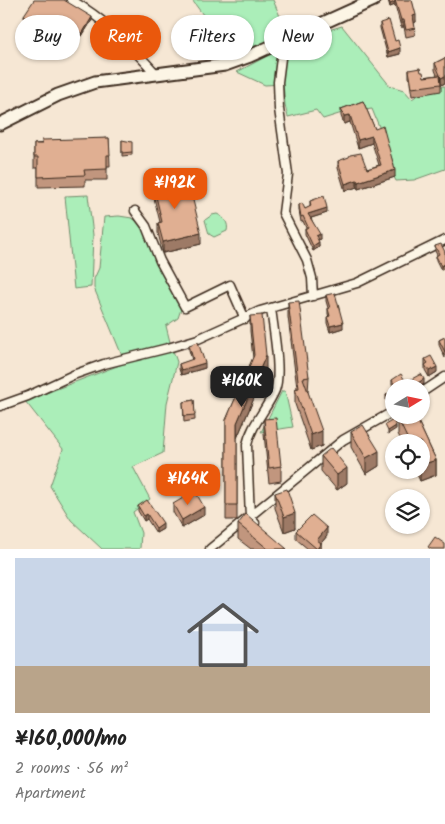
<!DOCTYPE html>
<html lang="en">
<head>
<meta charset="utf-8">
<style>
  :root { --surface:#fff; --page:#f6f6f6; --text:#222; --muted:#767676; --accent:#ea580c }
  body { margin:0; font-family:Kalam,sans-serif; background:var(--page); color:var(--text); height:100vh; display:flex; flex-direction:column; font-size:19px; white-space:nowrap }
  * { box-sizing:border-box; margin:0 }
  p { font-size:16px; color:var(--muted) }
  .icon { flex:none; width:28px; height:28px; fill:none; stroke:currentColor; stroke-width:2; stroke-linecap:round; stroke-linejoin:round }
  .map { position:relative; height:549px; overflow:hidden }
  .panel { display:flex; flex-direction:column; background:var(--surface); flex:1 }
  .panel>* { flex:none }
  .top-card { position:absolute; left:15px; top:15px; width:415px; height:45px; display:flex; gap:10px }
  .needle { width:32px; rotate:80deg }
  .buttons { position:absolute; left:385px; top:379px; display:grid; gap:10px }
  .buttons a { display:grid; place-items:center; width:45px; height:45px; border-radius:50%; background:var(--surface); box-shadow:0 1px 4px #0004; font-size:25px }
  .price { position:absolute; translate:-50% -42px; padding:0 11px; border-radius:10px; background:var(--accent); color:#fff; font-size:16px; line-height:32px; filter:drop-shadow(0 1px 2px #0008) }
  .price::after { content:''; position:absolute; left:50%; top:30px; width:15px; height:11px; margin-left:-8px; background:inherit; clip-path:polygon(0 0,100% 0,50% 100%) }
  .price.on { background:#222; color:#fff }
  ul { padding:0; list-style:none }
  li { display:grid; align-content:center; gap:10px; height:265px; padding:0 15px }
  li span { display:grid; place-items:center; height:155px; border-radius:0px; color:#555 }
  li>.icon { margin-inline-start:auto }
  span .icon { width:90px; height:90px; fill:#fffc; stroke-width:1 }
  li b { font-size:21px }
  .tag { padding:0 18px; border-radius:22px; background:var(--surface); box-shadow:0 1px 4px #0004; font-size:18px; line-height:45px }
  .tag.on { background:var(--accent); color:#fff }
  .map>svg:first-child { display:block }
</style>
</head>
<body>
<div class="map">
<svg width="445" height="549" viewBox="0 0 445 549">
  <rect width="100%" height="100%" fill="#f6e7d4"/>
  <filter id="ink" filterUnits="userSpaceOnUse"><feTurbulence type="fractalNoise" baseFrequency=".02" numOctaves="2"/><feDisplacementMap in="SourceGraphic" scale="10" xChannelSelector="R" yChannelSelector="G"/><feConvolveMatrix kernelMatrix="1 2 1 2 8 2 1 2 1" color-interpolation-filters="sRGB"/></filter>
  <g filter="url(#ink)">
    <path fill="#abeeb9" stroke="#738c6c" d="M192,0H273L282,21L278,38L243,55L232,54Z
      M342,26L390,86L404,90L412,99L428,88L445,86V169L414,180L396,181L393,175L394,164L372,109L342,113L323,119L316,110L288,117L285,105L283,84L265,85L237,72L269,55L318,33Z
      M88,195L93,235L91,287L74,289L65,196Z
      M217,214C224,217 229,223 227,231L214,237L209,234L205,220L212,215Z
      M119,216L132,218L141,224L157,258L159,268L181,309L178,318L166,326L170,342L177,362L167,403L163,453L133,467L150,499L133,512L141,533L140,548L138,549H102L71,520L50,486L63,449L25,401L125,363L94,288V279L99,268L104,217Z
      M282,391H285L293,427L261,432Z"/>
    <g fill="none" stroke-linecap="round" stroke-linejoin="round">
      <defs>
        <path id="street" d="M71,0C104,18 132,47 157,75
          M283,42L278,82L279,109L288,174L283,213L307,260L312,278L313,296
          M135,211L146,226L160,261L185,307L230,285L245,319
          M421,393L445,377
          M0,406L28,396L73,375L104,364L168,348L198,339L260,311L357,283L445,240
          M255,523L250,518L247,445C251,425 267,409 275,390C282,373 273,327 271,308
          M210,549L343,440L394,411"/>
        <path id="secondary" d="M0,124L58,95L95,82L225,65L250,56L374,0"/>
      </defs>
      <use href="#street" stroke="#3b2a1e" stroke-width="11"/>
      <use href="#secondary" stroke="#3b2a1e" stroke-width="15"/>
      <use href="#street" stroke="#fcf5e5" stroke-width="8"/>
      <use href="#secondary" stroke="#fcf5e5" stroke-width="11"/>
    </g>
    <path fill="#c1967e" stroke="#3b2a1e" d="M388,0H412L416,22H414L415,35L406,37L404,27H401L395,5L390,7Z
      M24,15L92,20L82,36L80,35L75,42L72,40L68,46L24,17Z
      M380,23L395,41L400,54L388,57L380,28Z
      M445,58V83L441,85V91L412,96L409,77V70L421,72L424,77L437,75L435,70V63Z
      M363,101L395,177L358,189L357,187L345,191L338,168V161L367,169L379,165L372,143L358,148L350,122L344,124L341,116V109Z
      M109,138L110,166H107V180H85V186L38,187V168H34V144Z
      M122,140L132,152V155L122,156Z
      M151,175L173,192L201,244L163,253L158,233V223L160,222L151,186Z
      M310,201L327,213L311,218L320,239L318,240L319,247L313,251L305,234V229L306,228L303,221L301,222L299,210V205L305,209L310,207Z
      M435,246L445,252V268L441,270L436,260V256L437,255L435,251Z
      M326,295L343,328L330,332L327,323V317H329L328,314V308L326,301Z
      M288,302L309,377L308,392L322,446L311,450L295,404V389L297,388L288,317Z
      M250,316L266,370L237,438V520H226V420L253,358L250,331Z
      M445,337V358L439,345V340Z
      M189,345L205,368L181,375L179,369V364L192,360L189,350Z
      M425,359L437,372L429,377L425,370Z
      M392,380L406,382L424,384L418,388H394L392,385Z
      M394,390V403L390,406L386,400V395Z
      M194,400L195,420L184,422L183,402Z
      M405,415H415L436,460V475L420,481L415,470H421V442H402L398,434V419Z
      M264,419L281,466V481L269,483L264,434Z
      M351,432L379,466L366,474L351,447Z
      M321,456L347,483L337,490L321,471Z
      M275,493L295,528L284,532L275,508Z
      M173,504L204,515L182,528L173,512Z
      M138,506L163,529L156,533L147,519L144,521L138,511Z
      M238,524L287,549H251L238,539Z
      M296,531L327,536L321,543V549H308L296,539Z"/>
    <path fill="#9d7a66" stroke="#3b2a1e" d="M395,2V5L390,7V4Z
      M416,15V22L413,23V16Z
      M92,17V20L82,36V34Z
      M401,20H404V27H401Z
      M80,32V35L75,42V39Z
      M72,37V40L68,46V43Z
      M400,48V54L388,57V52Z
      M445,76V83L441,85V78Z
      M350,115V122L344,124V116Z
      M372,136V143L358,148V140Z
      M395,170V177L358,189V182Z
      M357,180V187L345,191V184Z
      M327,208V213L308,219V214Z
      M201,233V244L163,253V242Z
      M320,234V239L316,241V236Z
      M319,242V247L313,251V246Z
      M445,264V268L441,270V266Z
      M343,323V328L330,332V326Z
      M266,355V370L237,438V423Z
      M205,363V368L181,375V370Z
      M437,367V372L429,377V371Z
      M424,379V384L418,388H410Z
      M394,398V403L390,406V401Z
      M396,426V429L388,434V431Z
      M322,431V446L311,450V435Z
      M379,451V466L366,474V458Z
      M436,460V475L420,481V470H421V465Z
      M347,468V483L337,490V475Z
      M204,507V515L182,528V520Z
      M295,513V528L284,532V517Z
      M147,514V519L144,521V516Z
      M163,523V529L156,533V528Z
      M327,528V536L317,548V540Z
      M321,543V549H317Z"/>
    <path fill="#e0af92" stroke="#3b2a1e" d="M34,0H64L92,17L82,34L80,32L75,39L72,37L68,43L24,15Z
      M389,0H395V2L390,4Z
      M395,0H412L416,15L413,16L415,28L406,30L404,20H401Z
      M389,20L395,41L398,40L400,48L388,52L380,23Z
      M445,58V76L441,78L440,75L441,84L412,88L409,70L420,68L421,72H423L424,77L440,75L435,63Z
      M363,101L375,129L383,126L395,170L358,182L357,180L345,184L338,161L349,157L350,155L361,153L367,169L381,165L372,136L358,140L350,115L344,116L341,109Z
      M109,138L110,155H107V169L84,170L85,175L38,177V157H34V144H42V140Z
      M122,140L132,142V152L122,153Z
      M168,171L173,192L190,188L201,233L163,242L158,223L162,222L151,175Z
      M324,196L327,208L308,214L320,234L316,236L319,242L313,246L305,229L308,227L303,216L301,217L299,205L302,203L305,209L311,206L310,201Z
      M441,244L445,252V264L441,266L436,256L439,254L435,246Z
      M335,293L343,323L330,326L327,317L330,316L328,309L330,308L326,295Z
      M299,301L309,377L303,378L322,431L311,435L295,389L299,388L288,302Z
      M262,315L266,355L237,423V505H226V420L254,355L250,316Z
      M445,337V352L439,340Z
      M198,342L205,363L181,370L179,364L193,359L189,345Z
      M431,356L437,367L429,371L425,365L428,363L425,359Z
      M401,374L406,382L421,374L424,379L410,388H396L392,380Z
      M394,390V398L390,401L386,395Z
      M194,400L195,415L184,416L183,402Z
      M405,415H415L436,460L421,465V442H409L398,419Z
      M276,418L281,466L269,468L264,419Z
      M393,420L396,426L388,431L385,425Z
      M363,425L379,451L366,458L351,432Z
      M331,448L347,468L337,475L321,456Z
      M287,489L295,513L284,517L275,493Z
      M195,491L204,507L182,520L173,504Z
      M147,500L163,523L156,528L147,514L144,516L138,506Z
      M246,514L287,549H268L238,524Z
      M312,515L327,528L317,540L321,543L317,549L296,531Z
      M435,537L445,544V549H431L428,547Z"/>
  </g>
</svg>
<div class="buttons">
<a><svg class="needle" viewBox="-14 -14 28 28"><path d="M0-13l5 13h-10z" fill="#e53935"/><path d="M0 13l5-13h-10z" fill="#767676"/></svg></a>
<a><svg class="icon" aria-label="locate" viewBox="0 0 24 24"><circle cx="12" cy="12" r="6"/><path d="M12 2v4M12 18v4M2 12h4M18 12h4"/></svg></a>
<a><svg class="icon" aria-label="layers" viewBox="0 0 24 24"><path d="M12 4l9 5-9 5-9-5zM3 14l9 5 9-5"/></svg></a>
</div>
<b class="price" style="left:175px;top:210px">¥192K</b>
<b class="price on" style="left:242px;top:408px">¥160K</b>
<b class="price" style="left:188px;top:506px">¥164K</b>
<div class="top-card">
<a class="tag">Buy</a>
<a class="tag on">Rent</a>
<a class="tag">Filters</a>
<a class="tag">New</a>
</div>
</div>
<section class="panel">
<ul>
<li><span style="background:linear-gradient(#c9d6e8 70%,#b9a48a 0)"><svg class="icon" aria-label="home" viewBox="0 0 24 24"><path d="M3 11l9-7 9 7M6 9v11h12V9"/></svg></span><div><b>¥160,000/mo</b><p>2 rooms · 56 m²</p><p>Apartment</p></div></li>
</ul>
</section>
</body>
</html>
